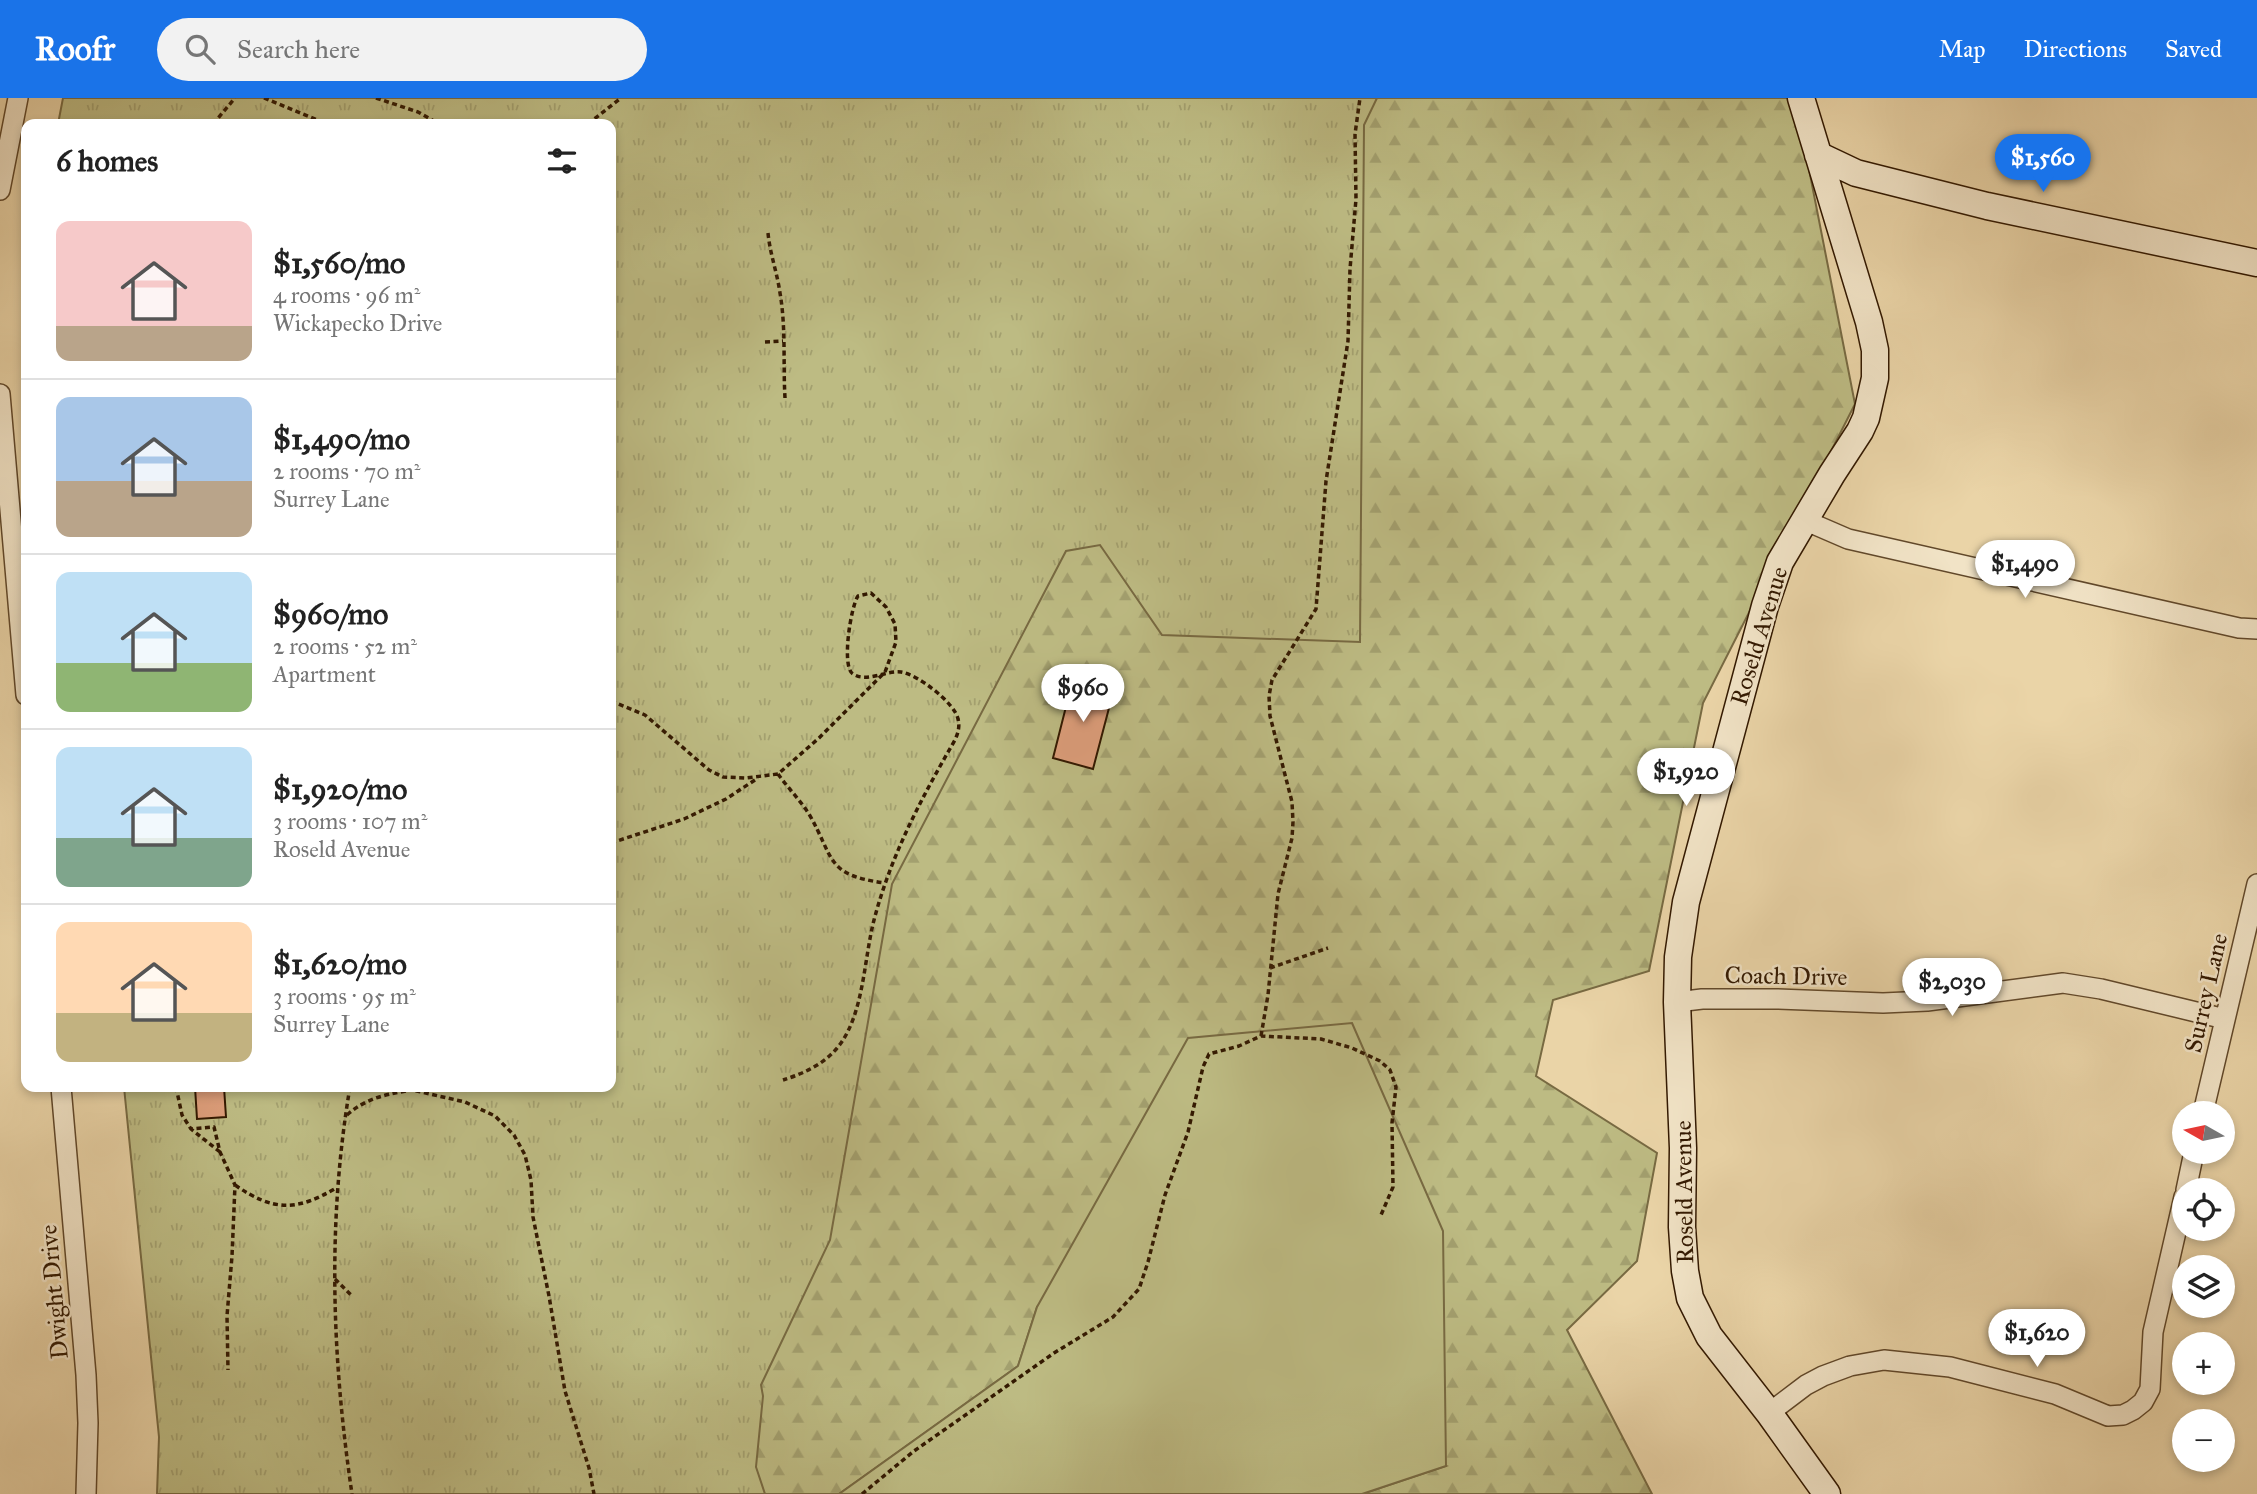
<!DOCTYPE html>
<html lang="en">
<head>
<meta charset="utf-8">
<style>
  :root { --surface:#fff; --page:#f2f2f2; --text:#222; --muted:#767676; --line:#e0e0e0; --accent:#1a73e8 }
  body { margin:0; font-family:"IM FELL Great Primer",serif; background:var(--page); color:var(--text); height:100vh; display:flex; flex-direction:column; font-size:26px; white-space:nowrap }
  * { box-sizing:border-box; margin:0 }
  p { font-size:23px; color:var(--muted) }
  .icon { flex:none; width:38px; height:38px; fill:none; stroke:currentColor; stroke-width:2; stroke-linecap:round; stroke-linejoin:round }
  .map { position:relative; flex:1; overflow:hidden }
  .panel { position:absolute; left:21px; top:21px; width:595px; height:973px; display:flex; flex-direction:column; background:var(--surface); border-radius:14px; box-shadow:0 4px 10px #0003 }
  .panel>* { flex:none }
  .needle { width:46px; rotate:279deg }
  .controls { position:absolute; left:2172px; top:1003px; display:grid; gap:14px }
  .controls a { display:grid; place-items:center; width:63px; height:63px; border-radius:50%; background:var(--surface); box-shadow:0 4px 10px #0003; font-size:35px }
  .price { position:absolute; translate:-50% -60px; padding:0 16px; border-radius:24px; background:#fff; color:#222; font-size:23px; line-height:46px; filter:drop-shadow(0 2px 4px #0008) }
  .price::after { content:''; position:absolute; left:50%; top:42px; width:21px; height:16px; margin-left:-10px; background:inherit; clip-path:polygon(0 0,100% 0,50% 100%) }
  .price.on { background:var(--accent); color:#fff }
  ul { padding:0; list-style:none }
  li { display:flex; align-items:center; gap:21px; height:175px; padding:0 35px }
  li+li { border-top:2px solid var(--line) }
  li span { display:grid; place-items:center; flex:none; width:196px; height:140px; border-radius:14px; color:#555 }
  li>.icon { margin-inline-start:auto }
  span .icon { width:84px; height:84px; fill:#fffc; stroke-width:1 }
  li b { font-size:30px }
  h2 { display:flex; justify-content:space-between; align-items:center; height:84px; padding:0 35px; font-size:30px }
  header { display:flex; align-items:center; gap:42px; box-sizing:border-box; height:98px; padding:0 35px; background:var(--accent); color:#fff }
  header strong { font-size:33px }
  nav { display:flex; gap:38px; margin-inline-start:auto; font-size:24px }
  .search { width:490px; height:63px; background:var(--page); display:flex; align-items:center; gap:18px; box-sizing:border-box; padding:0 24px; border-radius:38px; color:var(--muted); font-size:26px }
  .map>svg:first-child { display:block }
</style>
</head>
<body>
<header>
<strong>Roofr</strong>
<div class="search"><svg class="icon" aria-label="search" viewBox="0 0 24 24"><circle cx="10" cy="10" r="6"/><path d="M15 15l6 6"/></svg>Search here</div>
<nav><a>Map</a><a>Directions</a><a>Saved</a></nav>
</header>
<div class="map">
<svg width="2257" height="1396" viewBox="0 0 2257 1396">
  <defs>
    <pattern id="grass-tufts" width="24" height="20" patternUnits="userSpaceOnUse" patternTransform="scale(1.75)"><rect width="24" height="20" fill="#bdbb83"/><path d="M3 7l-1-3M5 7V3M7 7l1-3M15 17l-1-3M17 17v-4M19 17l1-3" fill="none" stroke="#a3a06f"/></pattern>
    <pattern id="forest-firs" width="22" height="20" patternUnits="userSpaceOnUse" patternTransform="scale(1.75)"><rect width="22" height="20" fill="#bdbb83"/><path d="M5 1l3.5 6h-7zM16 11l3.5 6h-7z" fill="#a3a06f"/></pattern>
  </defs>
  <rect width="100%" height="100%" fill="#ead4a7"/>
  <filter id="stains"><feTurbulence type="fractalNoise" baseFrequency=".00286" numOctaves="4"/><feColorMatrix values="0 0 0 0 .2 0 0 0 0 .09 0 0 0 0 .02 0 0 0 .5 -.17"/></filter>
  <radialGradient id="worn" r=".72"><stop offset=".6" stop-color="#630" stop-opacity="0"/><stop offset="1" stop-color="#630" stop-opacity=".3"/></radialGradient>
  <path fill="url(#grass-tufts)" stroke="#786a42" stroke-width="2" d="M63,0H1443L1381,1396H157L159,1339L124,989H611V26H58Z"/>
  <path fill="url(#forest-firs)" stroke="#786a42" stroke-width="2" d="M1377,0H1795L1855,306L1703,605L1649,873L1553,902L1536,978L1657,1055L1637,1163L1567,1232L1652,1396H1362L1446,1368L1037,1209L1018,1268L839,1396H765L756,1369L763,1298L761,1287L830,1142L892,786L1066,453L1100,447L1162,537L1360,544L1364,27Z"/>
  <path fill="#bdbb83" stroke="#786a42" stroke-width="2" d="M1352,925L1443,1133L1446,1368L1362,1396H839L1018,1268L1037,1209L1188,940Z"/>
  <path fill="#dd9e7b" stroke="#331901" stroke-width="2" d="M1073,581L1114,591L1093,671L1053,660Z
    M195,989H224L226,1019L197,1021Z"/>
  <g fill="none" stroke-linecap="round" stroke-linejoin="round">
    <defs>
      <path id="street" d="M0,92L18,0
        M0,296L26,597
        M1804,422L1848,441L2239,530L2257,531
        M1677,904L1702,901H1777L1883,905L1927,903L2063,885L2101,891L2225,921
        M61,989L86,1277L88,1325L86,1396
        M2203,1015L2257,786
        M2186,1092L2194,1054
        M1769,1315L1806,1287L1823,1278L1850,1268L1884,1262L1950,1269L2055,1296L2108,1318L2123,1317L2133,1312L2143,1304L2150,1291L2153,1234L2184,1099"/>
      <path id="secondary" d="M1801,0L1869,224L1875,252V280L1866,320L1860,333L1832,376L1780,464L1765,508L1686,804L1678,859L1677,904L1683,1050L1682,1129L1685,1173L1690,1200L1709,1238L1769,1315L1827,1396
        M1818,57L1856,75L1987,108L2257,165"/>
    </defs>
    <use href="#street" stroke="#61482a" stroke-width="22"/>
    <use href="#secondary" stroke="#331901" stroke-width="29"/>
    <path stroke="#331901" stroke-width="3.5" stroke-dasharray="5 3.5" stroke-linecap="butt" d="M264,0L327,26
      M376,0L418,14L439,26
      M213,26L235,0
      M588,26L621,0
      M768,135C770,156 777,174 780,195C786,229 783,266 785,300
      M765,244L783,243
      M611,603L645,617L709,672L723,679L746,680L778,676L819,640L885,574L896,544L895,526L886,509L871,495L858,498C851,508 841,569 853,576C867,585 886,572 901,574C917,576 955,605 958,621C960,629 958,635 955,642C922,699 891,757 874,822C864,861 864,912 841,945C827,965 805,975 783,982
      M778,676C788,690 800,702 809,716C835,761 825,777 885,785
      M611,745L684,721L726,701L758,680
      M1270,870L1328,850
      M1261,938L1268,897L1278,796L1292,740L1293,724L1292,704L1270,618L1269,598L1272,582L1316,511L1326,383L1348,243L1350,171L1356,101L1355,36L1360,0
      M176,989L182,1017L191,1031
      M350,989C327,1124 332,1261 352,1396
      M399,989L465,1004L495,1018L514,1037L525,1057L531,1082L533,1119L549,1198L565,1293L589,1370L594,1396
      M347,1017C365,1001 383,997 406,993
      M220,1054L191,1031L214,1029L220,1054L235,1087L232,1158L227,1218L228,1272
      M235,1087C274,1114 297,1113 336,1090
      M335,1181L351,1197
      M862,1396L914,1353L1054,1255L1113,1219L1139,1191L1148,1164L1165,1097L1188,1034L1203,969L1209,956L1239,948L1261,938L1321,941L1352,950L1380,963L1390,972L1396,989L1392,1025L1393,1089L1381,1117"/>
    <use href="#street" stroke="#f1e3c6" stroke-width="19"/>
    <use href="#secondary" stroke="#f1e3c6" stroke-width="26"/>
  </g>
  <g text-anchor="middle" stroke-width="5" stroke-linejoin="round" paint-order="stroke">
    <g font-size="24" fill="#331901" stroke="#f1e3c6">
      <text transform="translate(1759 538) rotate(-73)" y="8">Roseld Avenue</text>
      <text transform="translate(1786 878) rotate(1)" y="8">Coach Drive</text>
      <text transform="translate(2206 895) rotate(-77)" y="8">Surrey Lane</text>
      <text transform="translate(1684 1094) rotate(-91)" y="8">Roseld Avenue</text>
      <text transform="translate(54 1194) rotate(-95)" y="8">Dwight Drive</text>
    </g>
  </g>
  <rect width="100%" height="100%" filter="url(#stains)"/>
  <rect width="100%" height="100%" fill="url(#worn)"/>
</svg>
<div class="controls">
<a><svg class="needle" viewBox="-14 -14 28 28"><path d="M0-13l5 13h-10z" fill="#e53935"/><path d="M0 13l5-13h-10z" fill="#767676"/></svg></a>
<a><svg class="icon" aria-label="locate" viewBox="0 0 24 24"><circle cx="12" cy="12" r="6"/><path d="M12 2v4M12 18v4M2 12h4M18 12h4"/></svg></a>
<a><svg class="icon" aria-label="layers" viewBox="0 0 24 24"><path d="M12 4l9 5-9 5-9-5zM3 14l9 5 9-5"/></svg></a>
<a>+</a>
<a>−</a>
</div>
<b class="price on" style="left:2043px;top:96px">$1,560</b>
<b class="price" style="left:2025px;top:502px">$1,490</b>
<b class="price" style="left:1083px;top:626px">$960</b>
<b class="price" style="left:1686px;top:710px">$1,920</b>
<b class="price" style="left:1952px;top:920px">$2,030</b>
<b class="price" style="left:2037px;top:1271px">$1,620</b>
<section class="panel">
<h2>6 homes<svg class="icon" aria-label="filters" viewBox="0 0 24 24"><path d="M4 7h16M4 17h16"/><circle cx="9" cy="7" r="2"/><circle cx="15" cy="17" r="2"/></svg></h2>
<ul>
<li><span style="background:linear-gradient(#f6c9c9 75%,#b9a48a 0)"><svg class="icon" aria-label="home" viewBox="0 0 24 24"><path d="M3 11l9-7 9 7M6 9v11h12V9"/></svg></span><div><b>$1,560/mo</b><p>4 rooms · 96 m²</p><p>Wickapecko Drive</p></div></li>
<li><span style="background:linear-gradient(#a9c7e8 60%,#b9a48a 0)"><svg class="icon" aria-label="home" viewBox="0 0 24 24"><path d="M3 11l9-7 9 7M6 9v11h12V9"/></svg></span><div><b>$1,490/mo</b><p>2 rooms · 70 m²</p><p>Surrey Lane</p></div></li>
<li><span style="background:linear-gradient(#bfe0f5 65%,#8fb573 0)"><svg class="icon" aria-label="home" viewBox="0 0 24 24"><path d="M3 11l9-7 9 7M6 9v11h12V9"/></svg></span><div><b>$960/mo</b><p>2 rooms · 52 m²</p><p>Apartment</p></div></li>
<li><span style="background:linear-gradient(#bfe0f5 65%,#7fa58c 0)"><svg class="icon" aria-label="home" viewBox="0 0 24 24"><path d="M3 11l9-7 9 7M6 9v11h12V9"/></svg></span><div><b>$1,920/mo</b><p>3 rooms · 107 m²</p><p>Roseld Avenue</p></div></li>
<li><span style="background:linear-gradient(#ffd9b3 65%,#c2b280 0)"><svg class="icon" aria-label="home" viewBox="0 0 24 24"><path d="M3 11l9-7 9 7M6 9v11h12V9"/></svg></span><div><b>$1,620/mo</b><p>3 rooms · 95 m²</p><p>Surrey Lane</p></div></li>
</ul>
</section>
</div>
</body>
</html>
